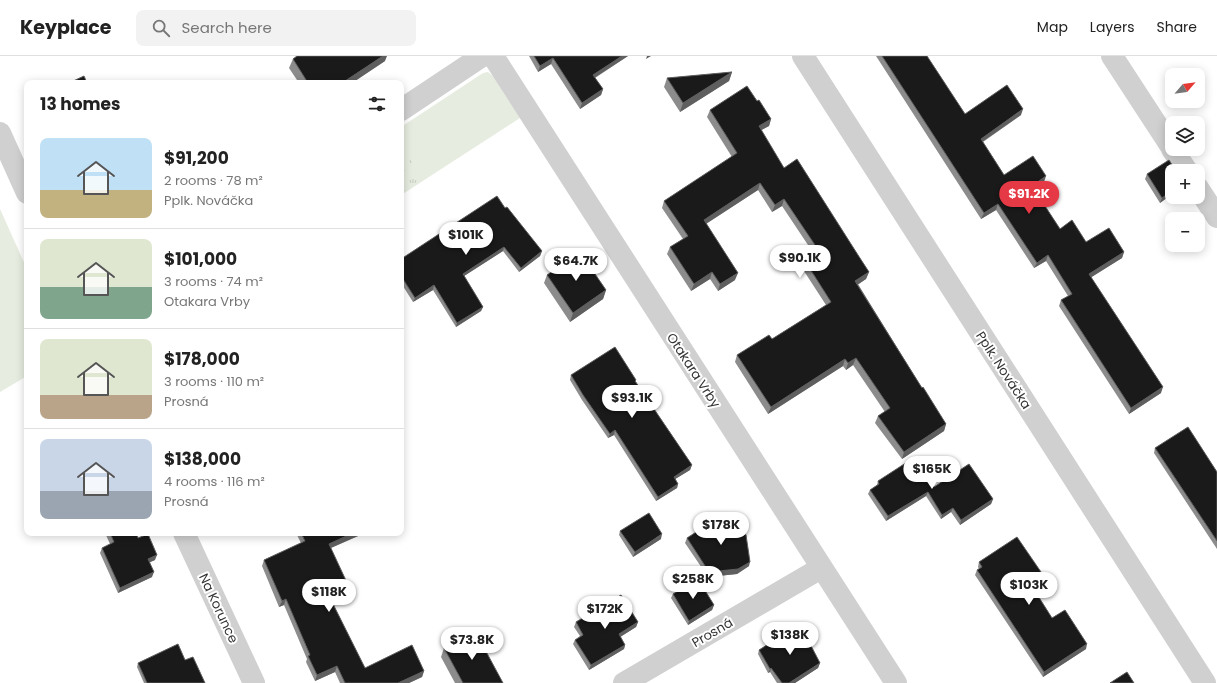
<!DOCTYPE html>
<html lang="en">
<head>
<meta charset="utf-8">
<style>
  :root { --surface:#fff; --page:#f2f2f2; --text:#222; --muted:#767676; --line:#e0e0e0; --accent:#e63946 }
  body { margin:0; font-family:Poppins,sans-serif; background:var(--page); color:var(--text); height:100vh; display:flex; flex-direction:column; font-size:15px; white-space:nowrap }
  * { box-sizing:border-box; margin:0 }
  p { font-size:13px; color:var(--muted) }
  .icon { flex:none; width:22px; height:22px; fill:none; stroke:currentColor; stroke-width:2; stroke-linecap:round; stroke-linejoin:round }
  .map { position:relative; flex:1; overflow:hidden }
  .side { position:absolute; left:24px; top:24px; width:380px; height:456px; display:flex; flex-direction:column; background:var(--surface); border-radius:8px; box-shadow:0 2px 10px #0003 }
  .side>* { flex:none }
  .needle { width:26px; rotate:62deg }
  .controls { position:absolute; left:1165px; top:12px; display:grid; gap:8px }
  .controls a { display:grid; place-items:center; width:40px; height:40px; border-radius:8px; background:var(--surface); box-shadow:0 2px 10px #0003; font-size:20px }
  .price { position:absolute; translate:-50% -34px; padding:0 9px; border-radius:14px; background:#fff; color:#222; font-size:13px; line-height:26px; filter:drop-shadow(0 1px 2px #0008) }
  .price::after { content:''; position:absolute; left:50%; top:24px; width:12px; height:9px; margin-left:-6px; background:inherit; clip-path:polygon(0 0,100% 0,50% 100%) }
  .price.active { background:var(--accent); color:#fff }
  ul { padding:0; list-style:none }
  li { display:flex; align-items:center; gap:12px; height:100px; padding:0 16px }
  li+li { border-top:1px solid var(--line) }
  li span { display:grid; place-items:center; flex:none; width:112px; height:80px; border-radius:8px; color:#555 }
  li>.icon { margin-inline-start:auto }
  span .icon { width:48px; height:48px; fill:#fffc; stroke-width:1 }
  li b { font-size:17px }
  h2 { display:flex; justify-content:space-between; align-items:center; height:48px; padding:0 16px; font-size:17px }
  header { display:flex; align-items:center; gap:24px; box-sizing:border-box; height:56px; padding:0 20px; background:var(--surface); border-bottom:1px solid var(--line) }
  header strong { font-size:19px }
  nav { display:flex; gap:22px; margin-inline-start:auto; font-size:14px }
  .search { width:280px; height:36px; background:var(--page); display:flex; align-items:center; gap:10px; box-sizing:border-box; padding:0 14px; border-radius:8px; color:var(--muted); font-size:15px }
  .map>svg:first-child { display:block }
</style>
</head>
<body>
<header>
<strong>Keyplace</strong>
<div class="search"><svg class="icon" aria-label="search" viewBox="0 0 24 24"><circle cx="10" cy="10" r="6"/><path d="M15 15l6 6"/></svg>Search here</div>
<nav><a>Map</a><a>Layers</a><a>Share</a></nav>
</header>
<div class="map">
<svg width="1217" height="627" viewBox="0 0 1217 627">
  <defs>
    <pattern id="park-tufts" width="24" height="20" patternUnits="userSpaceOnUse"><rect width="24" height="20" fill="#e6ecdf"/><path d="M3 7l-1-3M5 7V3M7 7l1-3M15 17l-1-3M17 17v-4M19 17l1-3" fill="none" stroke="#c6cbc0"/></pattern>
  </defs>
  <rect width="100%" height="100%" fill="#fff"/>
  <path fill="#e6ecdf" d="M488,16L493,20L520,62L401,139V71L483,17Z
    M0,153L27,213V320L0,336Z"/>
  <path fill="url(#park-tufts)" d="M402,92L424,124L401,139V93Z"/>
  <g fill="none" stroke-linecap="round" stroke-linejoin="round">
    <path stroke="#d0d0d0" stroke-width="22" d="M493,0L896,627
      M803,0L1205,627
      M1112,0L1172,92
      M401,54L482,0
      M0,77L27,137
      M1172,93L1187,115
      M1198,132L1217,161
      M184,477L254,627
      M624,627L821,512"/>
  </g>
  <path fill="#8c8c8c" d="M529,0H628L595,22L603,33L601,39L580,53L551,8L538,16Z
    M876,0H927L965,58L1021,59L983,86L1004,119L1044,126L1034,133L1060,173L1086,186L1124,196L1122,202L1091,221L1161,337L1129,358L1059,250L1061,244L1068,240L1046,205L1034,212L996,154L981,163Z
    M293,3L385,5L352,27H299L289,12Z
    M732,16L729,25L680,56L664,31L667,22Z
    M757,45L771,63L769,70L761,74L784,112L869,216L866,223L858,228L922,332L946,368L944,375L902,403L875,367L878,360L885,356L853,309L846,314L843,310L768,358L735,306L737,299L772,283L826,249L802,212L805,205L809,202L807,199L810,192L782,150L772,156L758,134L706,168L735,224L718,235L710,223L691,235L667,198L670,191L683,183L662,152L664,145L732,101L707,61L710,54Z
    M1172,115V138L1160,147L1145,123L1147,118Z
    M505,152L542,195L540,200L519,216L503,195L464,220L483,251L481,255L456,271L433,234L413,246L401,227V203Z
    M547,219L606,234L603,243L570,266L544,227Z
    M571,319L636,326L692,409L690,414L675,423L678,428L677,432L656,445L614,379L608,382L582,344L570,324Z
    M27,339V347L25,344Z
    M1155,392L1217,416V493L1154,397Z
    M878,425L934,431L993,443L991,448L960,469L951,456L941,463L926,440L886,465L868,438L870,434L877,429Z
    M733,472L749,510L737,518L708,521L685,487L687,482Z
    M620,475L661,483L633,501L619,479Z
    M105,477H136L138,482L155,504L150,506L152,521L118,537L100,497L102,492L110,488Z
    M296,477H359L358,480L331,492L346,537L331,544L365,612L424,615L422,621L409,627H340L335,616L315,625L306,606L307,603L284,549L279,551L262,510L264,504L301,487Z
    M979,506L1041,516L1039,520L1029,527L1052,562L1086,593L1043,621L975,519L977,514L979,513L978,511Z
    M673,538L714,549L712,554L688,569L671,542Z
    M576,566H638L636,571L620,581L625,589L624,593L589,614L573,588L575,584L580,580L574,571Z
    M805,583L820,607L818,612L795,627H777L770,616L768,617L758,598L759,594Z
    M444,592L503,627H455L441,601Z
    M185,604L205,627H144L137,611L138,607Z"/>
  <path fill="#5f5f5f" d="M383,0H387L385,5L352,27H342Z
    M622,0H628L591,24L593,19Z
    M647,0H651L646,3Z
    M553,2L551,8L538,16L540,10Z
    M732,16L729,25L680,56L683,47Z
    M603,33L601,39L580,53L582,47Z
    M1023,53L1021,59L979,88L981,83Z
    M771,63L769,70L756,77L759,70Z
    M1046,120L1044,126L1030,135L1032,130Z
    M760,127L758,134L701,171L704,164Z
    M1172,135V138L1160,147L1162,142Z
    M784,143L782,150L772,156L775,149Z
    M998,148L996,154L981,163L984,157Z
    M504,191L503,195L461,222L463,218Z
    M542,195L540,200L519,216L521,212Z
    M1124,196L1122,202L1087,224L1089,218Z
    M1048,199L1046,205L1034,212L1037,207Z
    M712,216L710,223L691,235L694,228Z
    M869,216L866,223L853,232L855,225Z
    M738,217L735,224L718,235L720,228Z
    M434,229L433,234L413,246L415,242Z
    M606,234L603,243L570,266L573,257Z
    M483,251L481,255L456,271L457,267Z
    M856,302L853,309L846,314L848,307Z
    M845,303L843,310L768,358L771,351Z
    M1163,331L1161,337L1129,358L1131,352Z
    M946,368L944,375L902,403L904,396Z
    M615,374L614,379L608,382L610,378Z
    M692,409L690,414L672,425L674,421Z
    M678,428L677,432L656,445L658,441Z
    M928,436L926,440L886,465L888,460Z
    M993,443L991,448L960,469L961,464Z
    M953,452L951,456L941,463L942,459Z
    M353,477H359L358,480L326,494L329,488Z
    M662,478L661,483L633,501L635,496Z
    M157,499L155,504L146,508L148,503Z
    M750,506L749,510L737,518L708,521L709,516Z
    M154,516L152,521L118,537L120,532Z
    M1041,516L1039,520L1026,529L1028,524Z
    M349,531L346,537L326,546L329,540Z
    M286,543L284,549L279,551L282,545Z
    M714,549L712,554L688,569L689,565Z
    M638,566L636,571L617,583L619,578Z
    M1087,588L1086,593L1043,621L1044,616Z
    M625,589L624,593L589,614L591,609Z
    M820,607L818,612L795,627H789Z
    M337,610L335,616L315,625L317,619Z
    M771,612L770,616L768,617L770,613Z
    M424,615L422,621L409,627H398Z"/>
  <path fill="#1a1a1a" stroke="#5f5f5f" d="M297,0H383L342,27H308L293,3Z
    M534,0H622L593,19L603,33L582,47L553,2L540,10Z
    M882,0H927L965,58L1007,29L1023,53L981,83L1004,119L1033,100L1046,120L1032,130L1060,173L1072,164L1086,186L1109,172L1124,196L1089,218L1163,331L1131,352L1061,244L1072,238L1048,199L1037,207L998,148L984,157Z
    M732,16L683,47L667,22Z
    M84,20L87,27H69Z
    M747,30L757,45L759,44L771,63L759,70L784,112L797,103L858,199L869,216L855,225L922,332L923,331L946,368L904,396L878,360L890,352L856,302L848,307L845,303L771,351L737,299L769,279L772,283L831,246L805,205L814,198L810,192L815,189L784,143L775,149L760,127L704,164L738,217L720,228L712,216L694,228L670,191L688,180L664,145L737,97L710,54Z
    M1169,104L1176,115H1172V135L1162,142L1147,118Z
    M497,140L505,152L507,151L542,195L521,212L504,191L463,218L483,251L457,267L434,229L415,242L401,220V203Z
    M580,196L606,234L573,257L547,219Z
    M615,291L636,324L635,325L692,409L674,421L678,428L658,441L615,374L610,378L583,339L571,319Z
    M1188,371L1217,416V485L1155,392Z
    M915,401L934,431L969,408L993,443L961,464L953,452L942,459L928,436L888,460L870,434L879,428L878,425Z
    M649,457L662,478L635,496L620,475Z
    M724,458L733,472L739,468L746,479L750,506L738,513L709,516L687,482Z
    M110,477H136L138,482L148,478L157,499L148,503L154,516L120,532L102,492L114,486Z
    M301,477H353L329,488L349,531L329,540L365,612L412,589L424,615L398,627H345L337,610L317,619L308,600L310,599L286,543L282,545L264,504L305,485Z
    M1017,481L1041,516L1028,524L1052,562L1065,554L1087,588L1044,616L977,514L982,511L979,506Z
    M698,523L714,549L689,565L673,538Z
    M621,539L638,566L619,578L625,589L591,609L575,584L583,579L576,566Z
    M797,570L805,583L807,582L820,607L789,627H782L771,612L770,613L759,594Z
    M475,575L503,627H463L444,592Z
    M178,588L185,604L193,601L205,627H147L138,607Z
    M1127,616L1134,627H1110Z"/>
  <g text-anchor="middle" stroke-width="4" stroke-linejoin="round" paint-order="stroke">
    <g font-size="13" fill="#333" stroke="#fff">
      <text transform="translate(694 314) rotate(57)" y="5">Otakara Vrby</text>
      <text transform="translate(1004 314) rotate(57)" y="5">Pplk. Nováčka</text>
      <text transform="translate(219 552) rotate(65)" y="5">Na Korunce</text>
      <text transform="translate(712 576) rotate(-30)" y="5">Prosná</text>
    </g>
  </g>
</svg>
<div class="controls">
<a><svg class="needle" viewBox="-14 -14 28 28"><path d="M0-13l5 13h-10z" fill="#e53935"/><path d="M0 13l5-13h-10z" fill="#767676"/></svg></a>
<a><svg class="icon" aria-label="layers" viewBox="0 0 24 24"><path d="M12 4l9 5-9 5-9-5zM3 14l9 5 9-5"/></svg></a>
<a>+</a>
<a>−</a>
</div>
<b class="price active" style="left:1029px;top:159px">$91.2K</b>
<b class="price" style="left:466px;top:200px">$101K</b>
<b class="price" style="left:800px;top:223px">$90.1K</b>
<b class="price" style="left:576px;top:226px">$64.7K</b>
<b class="price" style="left:632px;top:363px">$93.1K</b>
<b class="price" style="left:932px;top:434px">$165K</b>
<b class="price" style="left:721px;top:490px">$178K</b>
<b class="price" style="left:693px;top:544px">$258K</b>
<b class="price" style="left:1029px;top:550px">$103K</b>
<b class="price" style="left:329px;top:557px">$118K</b>
<b class="price" style="left:605px;top:574px">$172K</b>
<b class="price" style="left:790px;top:600px">$138K</b>
<b class="price" style="left:472px;top:605px">$73.8K</b>
<section class="side">
<h2>13 homes<svg class="icon" aria-label="filters" viewBox="0 0 24 24"><path d="M4 7h16M4 17h16"/><circle cx="9" cy="7" r="2"/><circle cx="15" cy="17" r="2"/></svg></h2>
<ul>
<li><span style="background:linear-gradient(#bfe0f5 65%,#c2b280 0)"><svg class="icon" aria-label="home" viewBox="0 0 24 24"><path d="M3 11l9-7 9 7M6 9v11h12V9"/></svg></span><div><b>$91,200</b><p>2 rooms · 78 m²</p><p>Pplk. Nováčka</p></div></li>
<li><span style="background:linear-gradient(#dfe7d0 60%,#7fa58c 0)"><svg class="icon" aria-label="home" viewBox="0 0 24 24"><path d="M3 11l9-7 9 7M6 9v11h12V9"/></svg></span><div><b>$101,000</b><p>3 rooms · 74 m²</p><p>Otakara Vrby</p></div></li>
<li><span style="background:linear-gradient(#dfe7d0 70%,#b9a48a 0)"><svg class="icon" aria-label="home" viewBox="0 0 24 24"><path d="M3 11l9-7 9 7M6 9v11h12V9"/></svg></span><div><b>$178,000</b><p>3 rooms · 110 m²</p><p>Prosná</p></div></li>
<li><span style="background:linear-gradient(#c9d6e8 65%,#9aa5b1 0)"><svg class="icon" aria-label="home" viewBox="0 0 24 24"><path d="M3 11l9-7 9 7M6 9v11h12V9"/></svg></span><div><b>$138,000</b><p>4 rooms · 116 m²</p><p>Prosná</p></div></li>
</ul>
</section>
</div>
</body>
</html>
